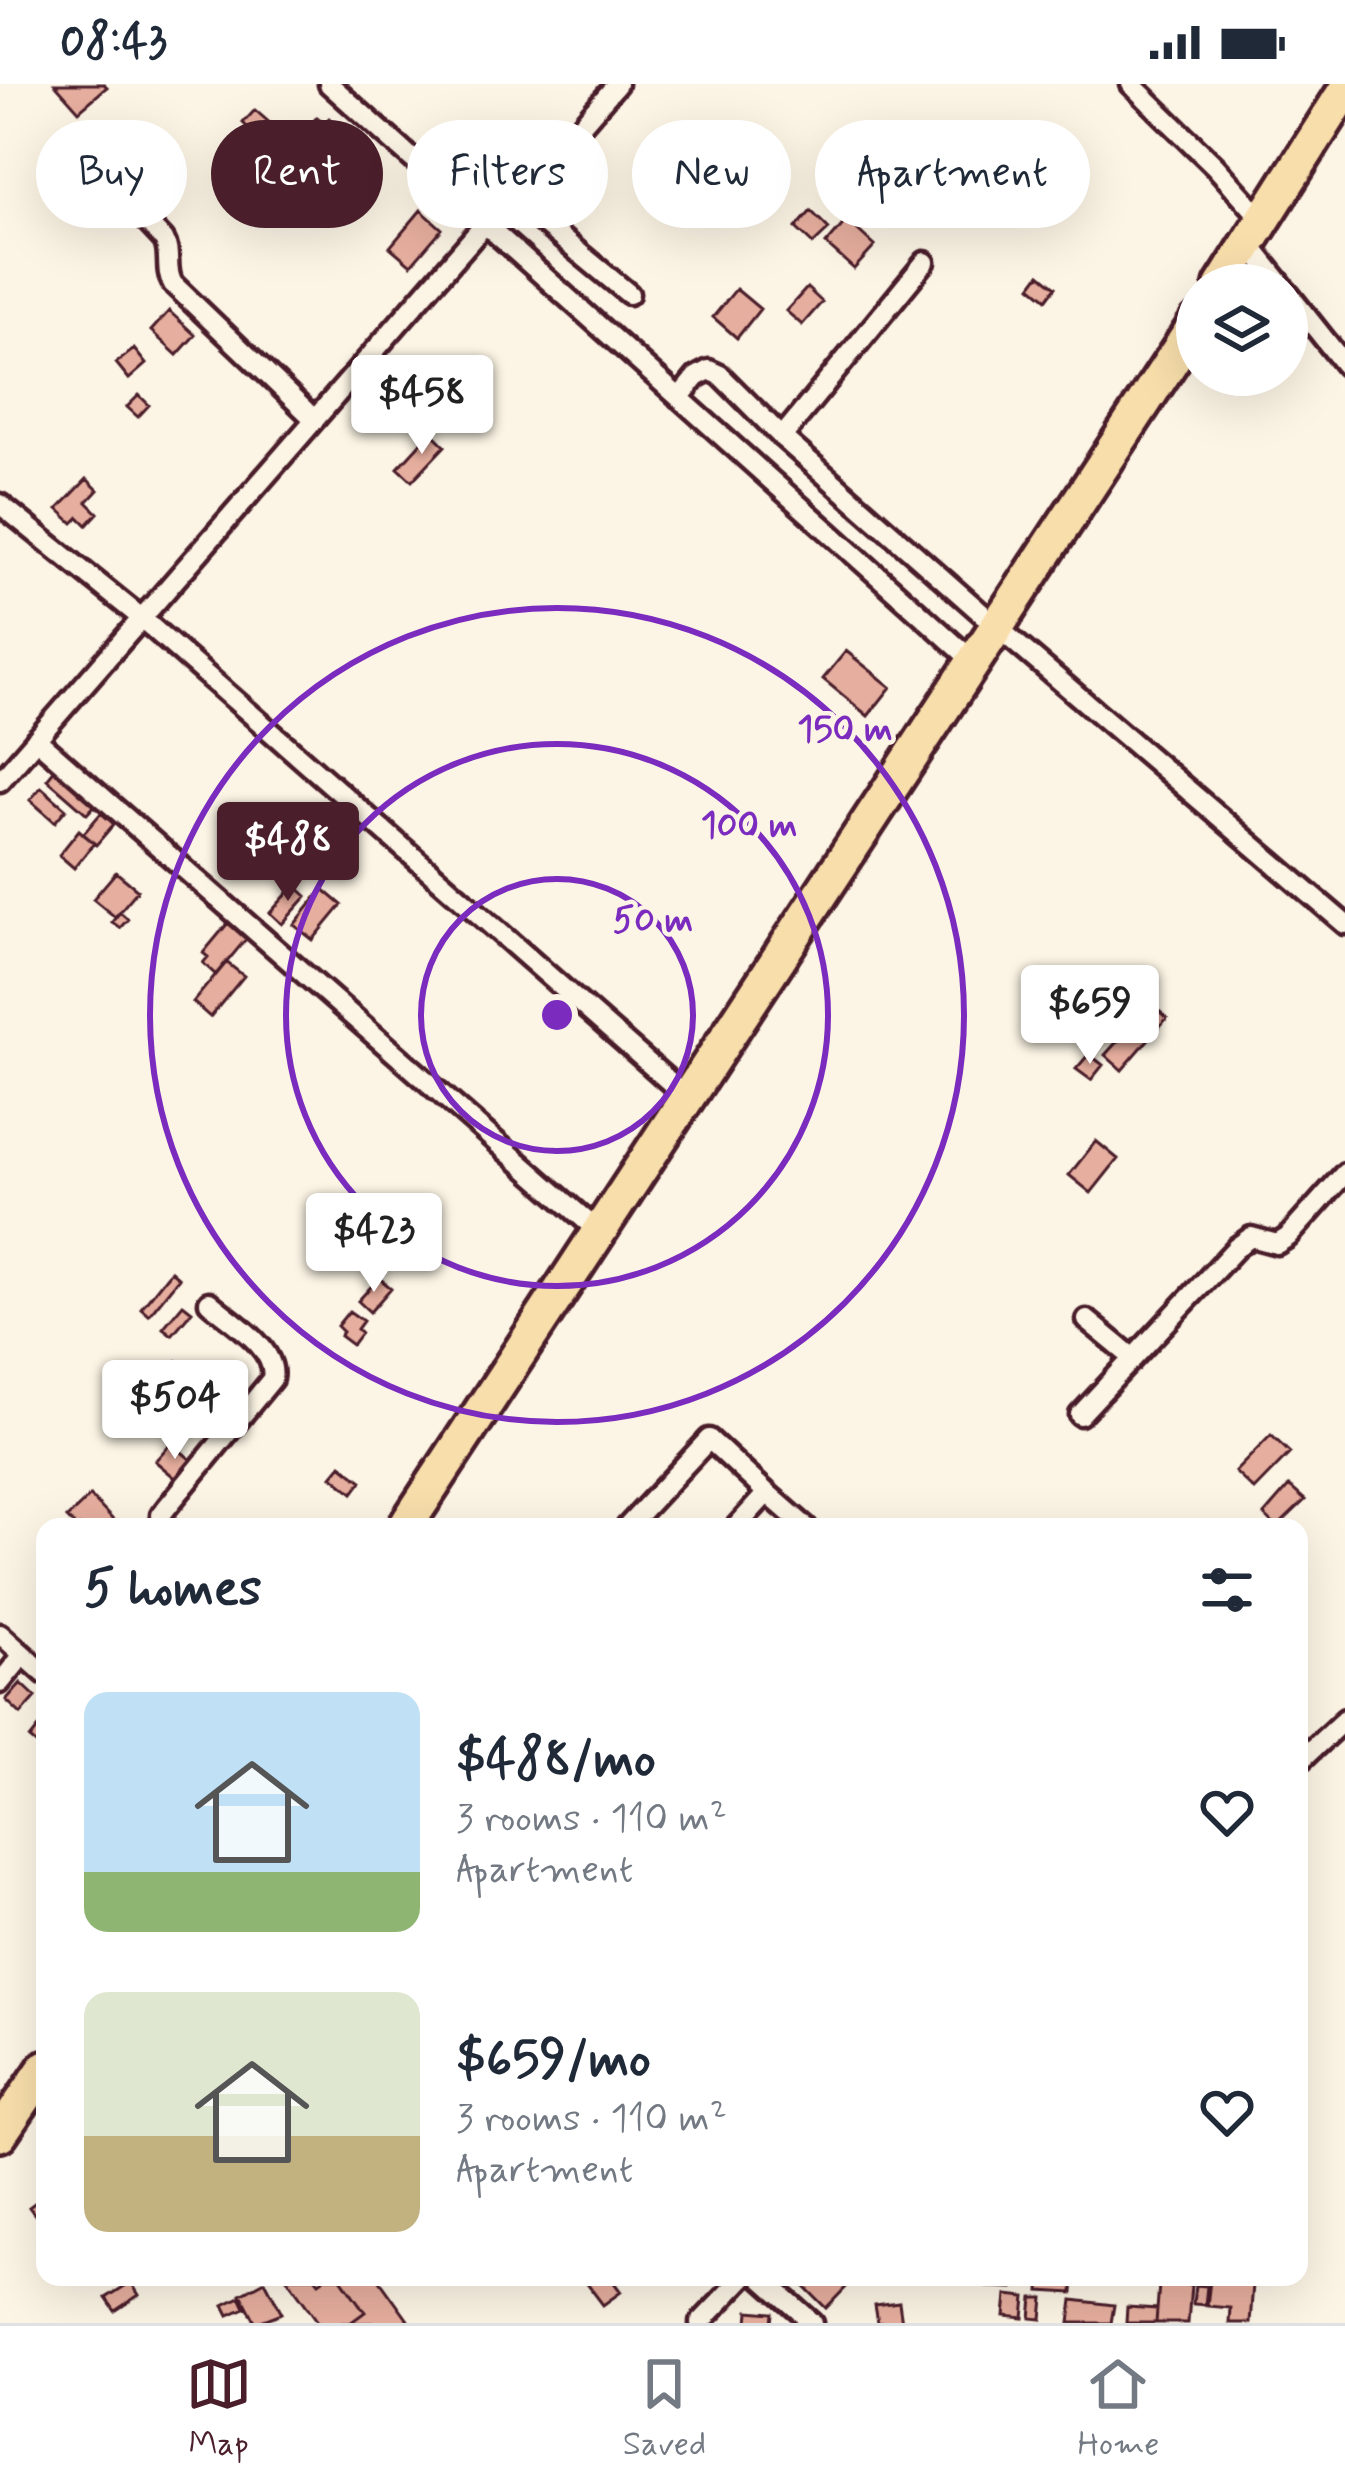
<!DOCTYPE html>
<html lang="en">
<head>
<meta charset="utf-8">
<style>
  :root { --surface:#fff; --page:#f2f2f3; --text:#1f2937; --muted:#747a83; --line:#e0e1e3; --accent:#4a1f2b }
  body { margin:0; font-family:Mynerve,sans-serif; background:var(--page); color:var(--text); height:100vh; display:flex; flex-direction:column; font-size:45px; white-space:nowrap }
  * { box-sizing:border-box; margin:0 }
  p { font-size:39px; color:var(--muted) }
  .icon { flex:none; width:66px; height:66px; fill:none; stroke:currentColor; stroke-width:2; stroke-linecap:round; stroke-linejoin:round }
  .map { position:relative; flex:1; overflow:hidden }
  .panel { position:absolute; left:36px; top:1434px; width:1272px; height:768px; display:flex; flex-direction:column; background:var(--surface); border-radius:24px; box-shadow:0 12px 48px #0002 }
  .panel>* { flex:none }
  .hud { position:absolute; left:36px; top:36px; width:1275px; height:108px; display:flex; gap:24px }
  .tools { position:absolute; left:1176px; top:180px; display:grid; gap:24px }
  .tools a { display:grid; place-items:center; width:132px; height:132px; border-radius:50%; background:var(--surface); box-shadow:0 12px 48px #0002; font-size:60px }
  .price { position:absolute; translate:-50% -102px; padding:0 27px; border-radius:12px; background:#fff; color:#222; font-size:39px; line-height:78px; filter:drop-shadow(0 3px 6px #0008) }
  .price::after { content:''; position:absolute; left:50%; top:72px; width:36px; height:27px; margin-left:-18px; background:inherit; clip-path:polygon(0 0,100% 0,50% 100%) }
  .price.selected { background:var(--accent); color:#fff }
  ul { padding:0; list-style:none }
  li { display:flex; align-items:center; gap:36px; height:300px; padding:0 48px }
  li span { display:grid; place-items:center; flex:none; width:336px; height:240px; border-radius:24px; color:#555 }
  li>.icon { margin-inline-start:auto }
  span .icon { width:144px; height:144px; fill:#fffc; stroke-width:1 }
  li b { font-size:51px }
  h2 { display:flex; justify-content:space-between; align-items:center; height:144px; padding:0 48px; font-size:51px }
  .tag { padding:0 42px; border-radius:54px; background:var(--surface); box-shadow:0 12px 48px #0002; font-size:42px; line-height:108px }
  .tag.selected { background:var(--accent); color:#fff }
  .status { display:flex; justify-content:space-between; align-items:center; height:84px; padding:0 60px; background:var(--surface); direction:ltr }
  .status svg { height:33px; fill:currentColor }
  .tab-bar { display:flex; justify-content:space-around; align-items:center; height:168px; border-top:3px solid var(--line); background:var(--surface); font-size:33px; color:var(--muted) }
  .tab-bar a { display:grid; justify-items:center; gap:6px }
  .tab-bar .selected { color:var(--accent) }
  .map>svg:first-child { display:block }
</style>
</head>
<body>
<div class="status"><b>08:43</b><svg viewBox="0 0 49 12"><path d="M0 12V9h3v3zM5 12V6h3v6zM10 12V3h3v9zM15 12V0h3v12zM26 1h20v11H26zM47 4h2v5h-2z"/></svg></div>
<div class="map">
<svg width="1345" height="2239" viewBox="0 0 1345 2239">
  <rect width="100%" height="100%" fill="#fcf5e5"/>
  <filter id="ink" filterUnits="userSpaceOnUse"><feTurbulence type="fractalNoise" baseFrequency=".00833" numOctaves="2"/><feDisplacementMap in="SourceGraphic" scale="24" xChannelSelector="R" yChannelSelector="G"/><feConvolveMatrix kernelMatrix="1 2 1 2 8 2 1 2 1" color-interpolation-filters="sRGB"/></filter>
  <g filter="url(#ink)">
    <path fill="#e6ae9e" stroke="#4a1f2b" stroke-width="3" d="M55,0H104L107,3L79,27Z
      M255,26L272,41L260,55L243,39Z
      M317,33L324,39L329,34L341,45L312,78L292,61Z
      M869,76L881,87L861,110L848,99Z
      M421,126L442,145L411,181L390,163Z
      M811,127L829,145L813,160L796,144Z
      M847,136L875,162L854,185L826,160Z
      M1040,190L1056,203L1047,215L1031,202Z
      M807,204L822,218L802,241L786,227Z
      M736,205L760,225L737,254L713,233Z
      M169,227L195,251L177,271L151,247Z
      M134,265L146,280L129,295L116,279Z
      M139,311L149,321L138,333L127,323Z
      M431,348L445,362L412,397L398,384Z
      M87,395L98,406L87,418L98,429L87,441L79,433L73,439L58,425Z
      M846,567L891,603L868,632L823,595Z
      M56,684L96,720L87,730L47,695Z
      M41,703L66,725L55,738L30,716Z
      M101,729L114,740L96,761L83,750Z
      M79,746L94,759L74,784L59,771Z
      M116,788L138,806L115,833L93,815Z
      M295,801L307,812L282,840L270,829Z
      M323,805L342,821L313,856L294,841Z
      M120,828L128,835L120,844L112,838Z
      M228,839L246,855L216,891L203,879L208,873L203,869Z
      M226,878L244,892L210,933L193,918Z
      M1151,920L1167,934L1122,986L1105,971Z
      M1089,970L1103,981L1091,996L1076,985Z
      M1096,1057L1118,1075L1091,1109L1069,1091Z
      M171,1187L179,1194L149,1231L141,1224Z
      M379,1194L391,1204L370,1228L358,1217Z
      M183,1220L192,1227L172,1251L163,1244Z
      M349,1227L363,1237L357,1245L361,1249L352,1261L340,1252L343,1248L337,1242Z
      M177,1277L187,1285L179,1296L169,1289Z
      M181,1307L206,1327L191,1347L164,1327Z
      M1271,1351L1290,1369L1254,1406L1235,1388Z
      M171,1359L195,1379L180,1398L155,1377Z
      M341,1381L362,1397L353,1409L332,1392Z
      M1289,1402L1305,1416L1277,1443L1264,1431Z
      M90,1412L113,1436L106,1443H76L67,1434Z
      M21,1599L36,1613L21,1630L6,1616Z
      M45,1636V1666L44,1667L30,1655Z
      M45,2111V2144L29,2123Z
      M286,2193H315L319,2198L326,2193H340L365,2228L350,2239H319Z
      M340,2193H377L410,2239H350L365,2228Z
      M582,2193H610L621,2208L603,2221Z
      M809,2193H856L826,2224L802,2200Z
      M989,2193H1014L1013,2204L988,2203Z
      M1041,2193H1074L1073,2209L1040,2207Z
      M1169,2193H1188L1187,2201H1191L1188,2239H1156L1159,2200H1168Z
      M1210,2196L1253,2200L1250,2239H1229L1230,2224L1207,2222Z
      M265,2197L282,2229L256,2239L241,2210Z
      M131,2198L139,2211L115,2227L106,2214Z
      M1195,2201L1207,2202L1205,2221L1193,2220Z
      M1007,2211L1026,2213L1024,2234L1005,2232Z
      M240,2213L245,2224L229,2231L224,2221Z
      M1033,2214H1044L1042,2235L1031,2234Z
      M1073,2216L1114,2221L1111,2239H1070Z
      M899,2218L902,2239H878L875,2221Z
      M1127,2223L1157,2225L1156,2239H1126Z
      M749,2227L773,2229L772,2239H748Z"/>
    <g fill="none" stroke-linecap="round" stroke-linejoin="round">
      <defs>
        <path id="street" d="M329,0L973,577
          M617,0L520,112L537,134L629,210
          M1131,0L1215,82L1263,136
          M120,109L164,156C172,170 164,185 173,200L313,334
          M1249,160L1282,201
          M1287,208L1345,281
          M679,314L696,293L709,286L720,291L782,353L996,542L1345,840
          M782,353L925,178
          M0,420L139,532L687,1013
          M36,655L599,1148
          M0,697L485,140
          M1087,1236L1133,1274
          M1080,1331L1237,1163L1251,1153L1277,1160L1288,1153L1345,1089
          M162,1443L161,1431L167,1423L272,1295C278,1264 230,1237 209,1218
          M627,1443L709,1355L767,1409
          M736,1443L767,1409L806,1443
          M0,1550L45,1590
          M0,1599L23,1571
          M1299,1678L1345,1635
          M761,2193L813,2239
          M700,2239L744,2193"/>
        <path id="highway" d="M1222,201L1345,7
          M405,1443L1197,238
          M0,2050L45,1984"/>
      </defs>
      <use href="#street" stroke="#4a1f2b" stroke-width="27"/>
      <use href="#highway" stroke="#4a1f2b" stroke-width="42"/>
      <use href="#street" stroke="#fcf5e5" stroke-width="18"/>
      <use href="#highway" stroke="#f8deab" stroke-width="33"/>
    </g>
  </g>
  <g fill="none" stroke="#7b2cbf" stroke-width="6">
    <circle cx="557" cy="931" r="136"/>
    <circle cx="557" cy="931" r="271"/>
    <circle cx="557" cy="931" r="407"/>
  </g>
  <circle cx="557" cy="931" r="18" fill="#7b2cbf" stroke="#fcf5e5" stroke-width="6"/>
  <g font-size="36" text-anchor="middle" font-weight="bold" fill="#7b2cbf" stroke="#fcf5e5" stroke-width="9" stroke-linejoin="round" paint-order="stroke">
    <text x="845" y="656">150 m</text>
    <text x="749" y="752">100 m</text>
    <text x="653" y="847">50 m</text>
  </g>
</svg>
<div class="tools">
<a><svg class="icon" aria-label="layers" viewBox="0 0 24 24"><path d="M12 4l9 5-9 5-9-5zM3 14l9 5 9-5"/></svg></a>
</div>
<b class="price" style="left:422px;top:373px">$458</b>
<b class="price selected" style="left:288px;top:820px">$488</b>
<b class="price" style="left:1090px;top:983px">$659</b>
<b class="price" style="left:374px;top:1211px">$423</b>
<b class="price" style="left:175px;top:1378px">$504</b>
<div class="hud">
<a class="tag">Buy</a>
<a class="tag selected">Rent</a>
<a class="tag">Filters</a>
<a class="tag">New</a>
<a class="tag">Apartment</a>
</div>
<section class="panel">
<h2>5 homes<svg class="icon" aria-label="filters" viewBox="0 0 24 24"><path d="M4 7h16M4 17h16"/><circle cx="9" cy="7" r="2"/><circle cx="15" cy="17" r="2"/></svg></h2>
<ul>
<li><span style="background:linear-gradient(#bfe0f5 75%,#8fb573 0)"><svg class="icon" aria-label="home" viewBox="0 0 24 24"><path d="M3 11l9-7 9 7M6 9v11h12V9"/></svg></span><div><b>$488/mo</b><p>3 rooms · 110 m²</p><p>Apartment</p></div><svg class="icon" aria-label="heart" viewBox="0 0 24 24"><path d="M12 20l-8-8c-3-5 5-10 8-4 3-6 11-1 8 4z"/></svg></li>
<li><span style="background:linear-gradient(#dfe7d0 60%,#c2b280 0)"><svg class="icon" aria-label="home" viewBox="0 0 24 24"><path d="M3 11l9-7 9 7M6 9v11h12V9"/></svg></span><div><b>$659/mo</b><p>3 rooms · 110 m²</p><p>Apartment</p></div><svg class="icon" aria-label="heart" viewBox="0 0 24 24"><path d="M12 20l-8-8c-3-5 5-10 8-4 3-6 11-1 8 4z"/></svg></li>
</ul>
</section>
</div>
<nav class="tab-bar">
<a class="selected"><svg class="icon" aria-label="map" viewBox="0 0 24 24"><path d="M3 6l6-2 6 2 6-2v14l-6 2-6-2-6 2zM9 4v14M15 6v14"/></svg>Map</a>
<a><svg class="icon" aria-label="saved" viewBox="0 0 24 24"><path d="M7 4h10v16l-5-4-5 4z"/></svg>Saved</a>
<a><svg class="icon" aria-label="home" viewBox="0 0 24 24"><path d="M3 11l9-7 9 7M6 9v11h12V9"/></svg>Home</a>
</nav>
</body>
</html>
